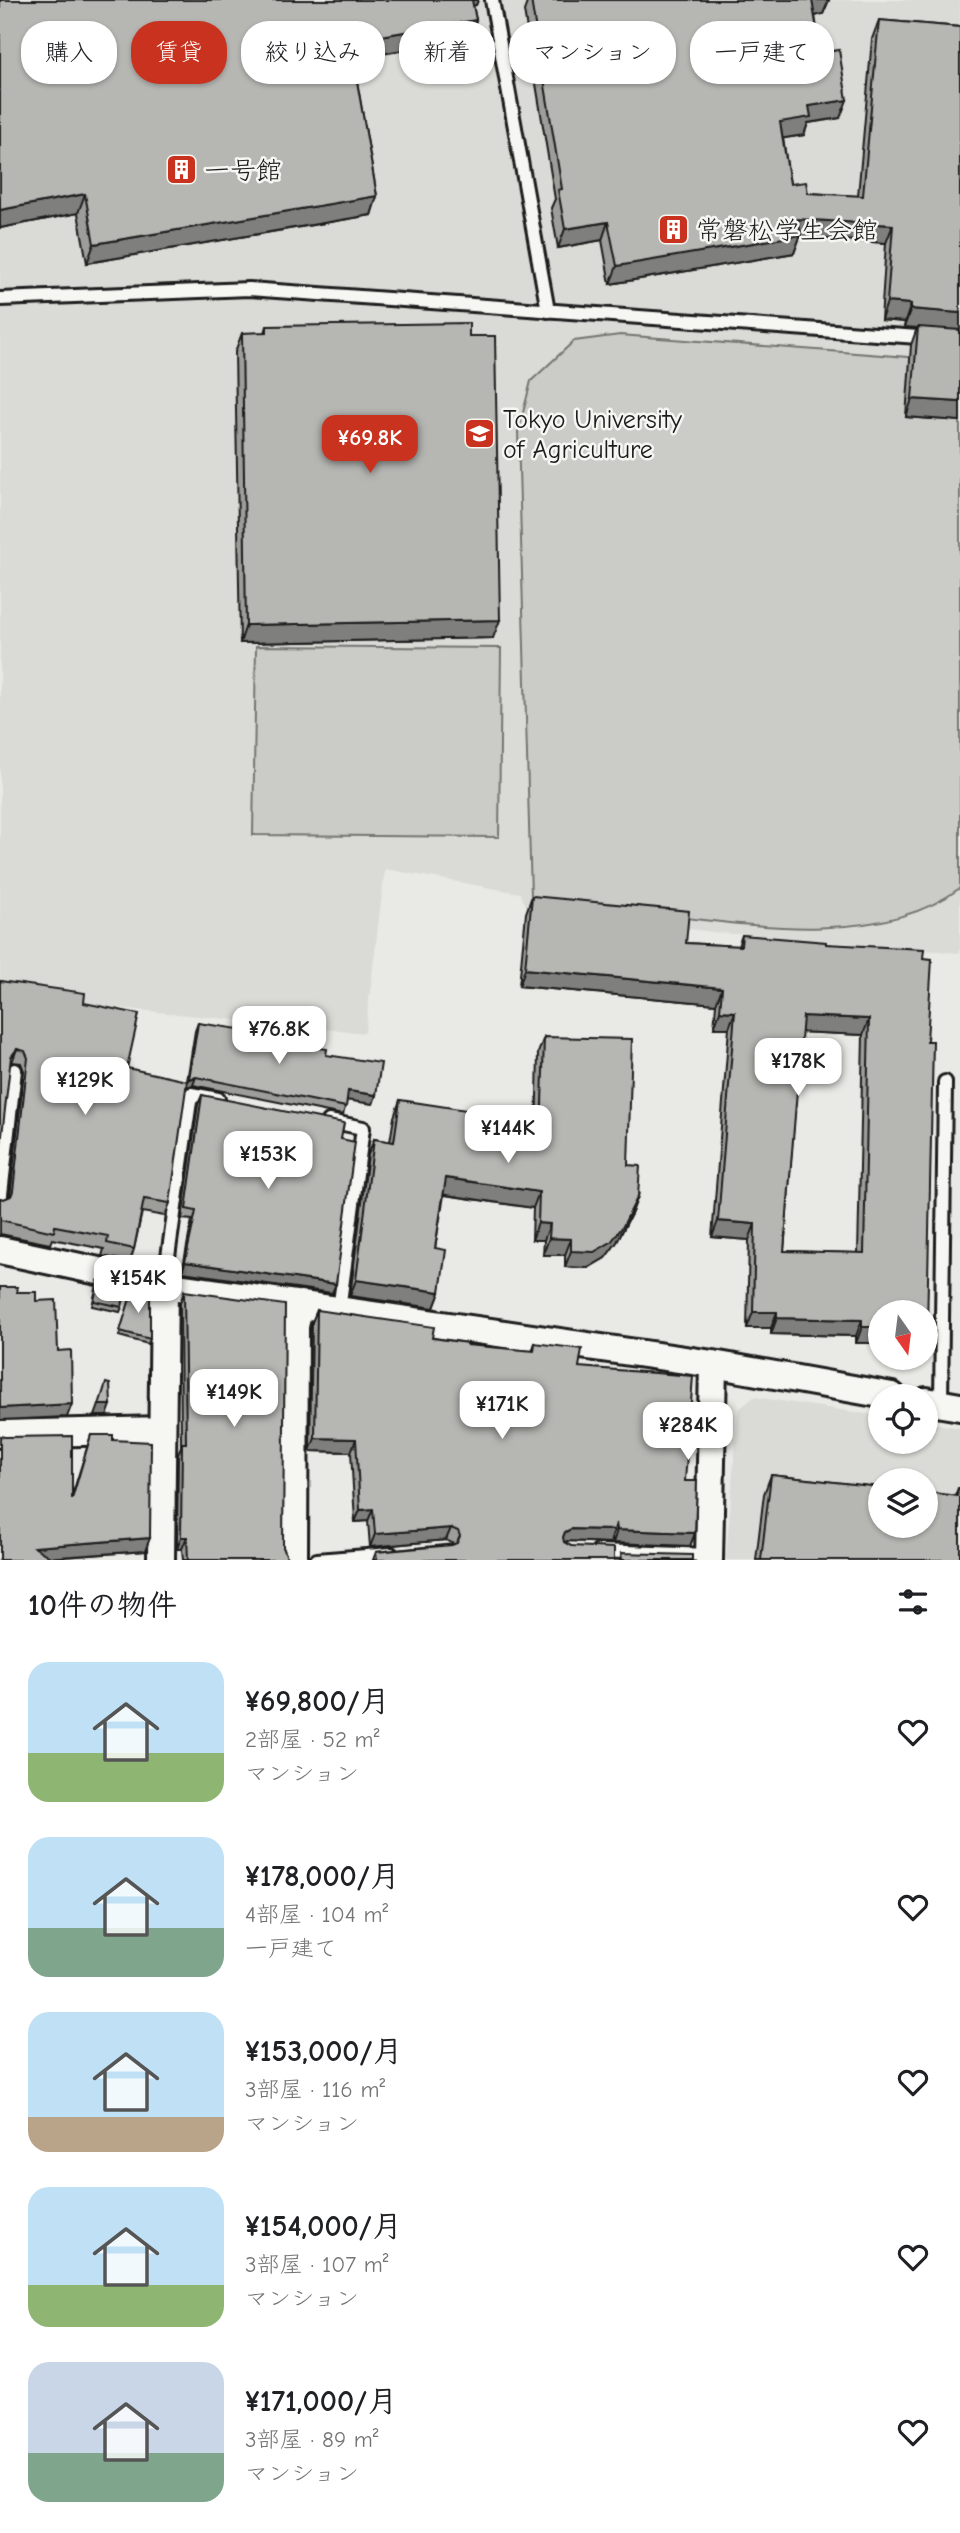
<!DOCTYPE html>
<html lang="ja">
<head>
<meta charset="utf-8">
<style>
  :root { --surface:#fff; --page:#f2f2f2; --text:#202124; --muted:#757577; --accent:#c8321e }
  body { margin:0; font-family:"Comic Neue","Klee One",sans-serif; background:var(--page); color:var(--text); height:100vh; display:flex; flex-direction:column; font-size:26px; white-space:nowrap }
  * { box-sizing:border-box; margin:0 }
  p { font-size:23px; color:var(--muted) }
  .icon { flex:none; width:38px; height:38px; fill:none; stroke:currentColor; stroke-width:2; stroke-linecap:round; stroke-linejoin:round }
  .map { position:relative; height:1560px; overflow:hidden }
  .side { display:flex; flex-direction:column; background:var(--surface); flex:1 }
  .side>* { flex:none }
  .guide { position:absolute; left:21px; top:21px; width:919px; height:63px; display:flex; gap:14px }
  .needle { width:46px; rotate:166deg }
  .controls { position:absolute; left:868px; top:1300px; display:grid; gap:14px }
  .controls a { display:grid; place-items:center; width:70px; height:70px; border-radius:50%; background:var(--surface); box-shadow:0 2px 5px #0004; font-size:35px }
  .price { position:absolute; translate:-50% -60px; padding:0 16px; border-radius:14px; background:#fff; color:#222; font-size:23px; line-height:46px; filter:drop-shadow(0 2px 4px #0008) }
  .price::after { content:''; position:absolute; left:50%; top:42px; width:21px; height:16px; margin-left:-10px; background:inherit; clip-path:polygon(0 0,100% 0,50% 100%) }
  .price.current { background:var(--accent); color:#fff }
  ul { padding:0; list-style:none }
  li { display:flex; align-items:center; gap:21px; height:175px; padding:0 28px }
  li span { display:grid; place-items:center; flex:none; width:196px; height:140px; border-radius:21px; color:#555 }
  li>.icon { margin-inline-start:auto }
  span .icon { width:84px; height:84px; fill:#fffc; stroke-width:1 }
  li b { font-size:30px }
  h2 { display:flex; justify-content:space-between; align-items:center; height:84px; padding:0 28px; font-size:30px }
  .chip { padding:0 24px; border-radius:28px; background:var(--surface); box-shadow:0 2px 5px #0004; font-size:24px; line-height:63px }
  .chip.current { background:var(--accent); color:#fff }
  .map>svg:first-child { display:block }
</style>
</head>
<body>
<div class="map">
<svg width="960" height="1560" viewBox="0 0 960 1560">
  <rect width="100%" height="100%" fill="#e9e9e5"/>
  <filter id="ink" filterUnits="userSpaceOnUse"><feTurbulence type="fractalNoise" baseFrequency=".0143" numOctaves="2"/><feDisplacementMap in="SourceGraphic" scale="14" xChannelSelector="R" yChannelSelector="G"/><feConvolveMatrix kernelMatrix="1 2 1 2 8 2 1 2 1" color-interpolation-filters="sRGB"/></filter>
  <g filter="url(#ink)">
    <path fill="#dadad6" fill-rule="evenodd" d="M0,0H960V953L712,932L526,906L520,893L385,869L365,1033L0,996Z
      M754,1397L880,1416V1442H926V1422L960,1428V1560H726L738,1410ZM880,1480H926V1526H880Z"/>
    <path fill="#cbcbc7" stroke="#747472" stroke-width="2" d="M620,335L960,361V888C882,947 749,926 658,914C616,907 574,902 531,896L518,432L531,381L574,341Z
      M256,646L501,648L499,837L253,835Z"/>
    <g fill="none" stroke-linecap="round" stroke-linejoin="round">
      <defs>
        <path id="service" d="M492,0L548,311
          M0,299L249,289L960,340
          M329,1121L363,1128L339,1310
          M0,1203L15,1070
          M164,1285L191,1094L218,1099
          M941,1403L945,1082
          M598,1551L709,1555
          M317,1560L391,1554"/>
        <path id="minor" d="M0,1250L164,1285L713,1364L892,1396
          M926,1401L960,1407
          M0,1434L162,1430
          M161,1560L164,1285
          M294,1560L295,1326L300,1304
          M709,1560L713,1364"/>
      </defs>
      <use href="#service" stroke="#1c1c1c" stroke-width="18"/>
      <use href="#minor" stroke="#1c1c1c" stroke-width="32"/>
      <use href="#service" stroke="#f6f6f2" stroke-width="12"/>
      <use href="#minor" stroke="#f6f6f2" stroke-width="26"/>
    </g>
    <path fill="#9d9d9a" stroke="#1c1c1c" stroke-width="2" fill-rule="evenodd" d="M0,0H478L476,5H473L476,20L469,39L353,59L377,196L371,215L87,263L78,213L0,228Z
      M528,0H829L823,14L815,16L821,53L840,118L808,123L804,135L783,138L790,184L808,193L858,196L872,39L879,20L960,27V421L906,417L911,345L917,328L904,327L905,322L881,320L886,243L800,237L794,253L610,284L602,240L558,248L551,208L555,199L524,11Z
      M267,326L469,336L493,638L240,643L235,352L242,333H265Z
      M532,896L686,943L738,946L742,935L826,944L923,958L927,1041V1328L926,1331V1312H880V1343H856V1336L771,1334V1328H747L749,1240L712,1237L729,1028H714L716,1004L519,986L526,913ZM801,1032L863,1035L858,1253L784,1251Z
      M0,981L84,1003L127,1068L170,1203L165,1216L142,1212L134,1249L130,1262L102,1256L104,1249L52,1239L50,1244L0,1234V1198L4,1199L10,1197L24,1071L21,1063L12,1062Z
      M198,1023L239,1032L271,1041L376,1095L373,1104L347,1100L343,1115L193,1085L186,1087L195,1031Z
      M544,1037L628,1165L638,1196L632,1212L617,1242L605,1258L588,1268L565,1267V1255H543L544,1240H532L533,1208L444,1195L435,1248L440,1292L434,1308L350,1296L368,1155L374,1139L390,1142L394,1117L400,1100L470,1128L536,1138L538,1053Z
      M202,1095L341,1139L336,1284L332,1293L182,1272L192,1220L182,1219L198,1104Z
      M98,1281L122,1307L120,1312L92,1306Z
      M133,1289L150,1339L148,1344L119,1336Z
      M184,1291L283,1547L288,1560H183L182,1549H177L178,1455L181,1446L180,1303Z
      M317,1310L432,1338L467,1345L532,1351L535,1343L579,1367L685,1481L695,1533L690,1546L613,1543L612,1538L610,1543L567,1541L565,1542L571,1546L614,1560H373L376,1552L454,1544L446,1540L370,1547L368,1521L355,1522L351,1452L310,1451L312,1322Z
      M91,1435L113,1440L145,1551L51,1558L0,1560L72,1496Z
      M771,1475L955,1496L958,1488L960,1560H756L764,1494Z"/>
    <path fill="#7f7f7d" stroke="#1c1c1c" stroke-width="2" d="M466,0H478L476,5L464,7Z
      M812,0H829L823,14L806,18Z
      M476,20L469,39L343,60L350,41Z
      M847,100L840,118L808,123L804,135L773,140L780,122L809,106Z
      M85,194L78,213L0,228V210Z
      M377,196L371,215L87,263L94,244Z
      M798,219L893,225L886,243L800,237L794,253L610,284L617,266Z
      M608,222L602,240L558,248L565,229Z
      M887,302L911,304L905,322L881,320Z
      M911,309L960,313V331L904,327Z
      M912,399L960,402V421L906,417Z
      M500,620L493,638L240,643L246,625Z
      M525,969L722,988L716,1004L519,986Z
      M720,1011L735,1012L729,1028H714Z
      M803,1016L869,1019L863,1035L797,1032Z
      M17,1049L12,1062L6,1069L11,1057Z
      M196,1077L193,1085L186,1087L189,1079Z
      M348,1091L376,1095L373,1104L345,1100Z
      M446,1178L539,1192L533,1208L440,1194Z
      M638,1196L632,1212L617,1242L605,1258L588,1268L565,1267L571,1251Z
      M718,1221L755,1224L749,1240L712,1237Z
      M538,1223L550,1224L544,1240H532Z
      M549,1238L571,1239L565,1255H543Z
      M185,1262L336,1284L332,1293L182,1272Z
      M356,1280L440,1292L434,1308L350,1296Z
      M753,1312H777L771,1328H747Z
      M777,1318L862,1320L856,1336L771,1334Z
      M862,1327H880V1343H856Z
      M72,1404L67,1417L0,1420V1408Z
      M99,1405H111L107,1416H95Z
      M315,1438L356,1439L351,1452L310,1451Z
      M373,1509L368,1521L355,1522L360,1510Z
      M451,1528L446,1540L370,1547L375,1534Z
      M571,1529L614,1530L610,1543L567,1541L560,1545L565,1532Z
      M617,1530L695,1533L690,1546L613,1543Z
      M181,1537H187L182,1549H177Z
      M150,1538L145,1551L30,1559L34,1547Z"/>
    <path fill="#b6b6b3" stroke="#1c1c1c" stroke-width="2" fill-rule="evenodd" d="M0,0H472L476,20L350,41L377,196L94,244L85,194L0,210Z
      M531,0H812L821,53L839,50L847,100L809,106L811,117L780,122L790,184L806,182L808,193L863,196L879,20L960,27V313L911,309V304L887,302L893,225L798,219L801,235L617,266L608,222L565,229L558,190L562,189Z
      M469,323V336H495L500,620L246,625L242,333L267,332V326Z
      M918,327L960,330V402L912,399Z
      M532,896L689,911L686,943L741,946L742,935L826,942V944L924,949L923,958L932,959L927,1041H933L927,1328H926V1312H880V1327H862V1320L777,1318V1312H753L755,1224L718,1221L735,1012L720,1011L722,988L525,969ZM803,1016L869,1019L864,1253L784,1251Z
      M0,981L85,993L84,1003L139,1014L127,1068L187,1081L170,1203L144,1199L134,1249L107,1243L108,1236L55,1226L54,1232L0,1220V1198L4,1199L11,1196L13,1191L28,1058L25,1051L17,1049L11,1057L0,1153Z
      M198,1023L239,1029V1032L271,1037V1041L327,1049L326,1055L381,1063L376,1095L348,1091L346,1107L196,1077L189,1079Z
      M544,1037L632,1039L628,1165L640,1166L638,1196L623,1226L611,1242L594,1252L571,1251V1239L549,1238L550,1224L538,1223L539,1192L446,1178L435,1248L446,1250L440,1292L356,1280L374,1139L394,1142L400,1100L473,1111L470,1128L541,1138Z
      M202,1095L344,1123L341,1139L355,1142L336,1284L185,1262L196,1211L186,1209Z
      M98,1281L126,1287L122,1307L94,1301Z
      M0,1287H17V1292H36V1301L56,1300L58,1351L71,1350L72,1404L0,1408Z
      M133,1289L150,1292V1339L120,1331Z
      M184,1291L285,1305L283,1547L288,1560H188L187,1537H181L182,1443H186Z
      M317,1310L434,1327L432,1338L467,1343V1345L534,1351L535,1343L582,1349L579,1367L693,1376L685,1481H697L695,1533L617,1530L616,1523L614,1530L571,1529L565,1532L563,1537L564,1542L571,1546L614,1548V1560H377L376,1552L452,1545L457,1543L460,1536L458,1531L451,1528L375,1534L373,1509L360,1510L356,1439L315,1438Z
      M106,1383L110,1384L111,1405H99Z
      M91,1435H113V1440L151,1442L150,1538L34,1547L55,1560H0V1436L5,1437L72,1436V1499Z
      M771,1475L880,1487V1526H926V1492L957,1496L958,1488H960V1560H761Z
      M621,1553L692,1555V1560H622Z"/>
  </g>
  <defs>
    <symbol id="building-square" viewBox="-11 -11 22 22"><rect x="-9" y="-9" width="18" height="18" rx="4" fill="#c8321e" stroke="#f6f6f2"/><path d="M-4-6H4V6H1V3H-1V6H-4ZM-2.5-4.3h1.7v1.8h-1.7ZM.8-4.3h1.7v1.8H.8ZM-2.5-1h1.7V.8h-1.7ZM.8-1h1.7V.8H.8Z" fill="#fff"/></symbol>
    <symbol id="university-square" viewBox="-11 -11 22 22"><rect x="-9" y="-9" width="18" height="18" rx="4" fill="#c8321e" stroke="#f6f6f2"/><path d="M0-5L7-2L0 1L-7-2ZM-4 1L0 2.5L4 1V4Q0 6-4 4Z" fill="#fff"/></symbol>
  </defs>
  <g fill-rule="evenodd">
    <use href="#building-square" x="164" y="152" width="35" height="35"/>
    <use href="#building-square" x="656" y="212" width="35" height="35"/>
    <use href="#university-square" x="462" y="416" width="35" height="35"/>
  </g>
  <g text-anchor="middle" stroke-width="5" stroke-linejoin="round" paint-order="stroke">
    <g font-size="26" fill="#1c1c1c" stroke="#f6f6f2" text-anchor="start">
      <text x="204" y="179">一号館</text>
      <text x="696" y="239">常磐松学生会館</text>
      <text x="503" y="428">Tokyo University<tspan x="503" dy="30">of Agriculture</tspan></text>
    </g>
  </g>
</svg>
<div class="controls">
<a><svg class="needle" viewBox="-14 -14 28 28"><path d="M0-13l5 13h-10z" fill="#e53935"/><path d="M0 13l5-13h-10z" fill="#757577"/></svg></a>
<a><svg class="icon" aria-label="locate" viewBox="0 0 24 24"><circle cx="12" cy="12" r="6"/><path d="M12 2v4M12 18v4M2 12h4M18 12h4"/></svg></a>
<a><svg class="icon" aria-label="layers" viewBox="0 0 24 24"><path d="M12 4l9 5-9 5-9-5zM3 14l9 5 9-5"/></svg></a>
</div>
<b class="price current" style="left:370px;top:475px">¥69.8K</b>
<b class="price" style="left:279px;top:1066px">¥76.8K</b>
<b class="price" style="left:798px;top:1098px">¥178K</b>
<b class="price" style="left:85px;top:1117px">¥129K</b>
<b class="price" style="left:508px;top:1165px">¥144K</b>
<b class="price" style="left:268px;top:1191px">¥153K</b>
<b class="price" style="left:138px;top:1315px">¥154K</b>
<b class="price" style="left:234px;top:1429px">¥149K</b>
<b class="price" style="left:502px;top:1441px">¥171K</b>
<b class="price" style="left:688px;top:1462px">¥284K</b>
<div class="guide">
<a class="chip">購入</a>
<a class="chip current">賃貸</a>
<a class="chip">絞り込み</a>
<a class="chip">新着</a>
<a class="chip">マンション</a>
<a class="chip">一戸建て</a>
</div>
</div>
<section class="side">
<h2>10件の物件<svg class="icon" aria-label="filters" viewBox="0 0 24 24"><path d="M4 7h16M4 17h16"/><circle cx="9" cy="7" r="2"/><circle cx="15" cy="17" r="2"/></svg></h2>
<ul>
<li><span style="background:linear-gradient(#bfe0f5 65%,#8fb573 0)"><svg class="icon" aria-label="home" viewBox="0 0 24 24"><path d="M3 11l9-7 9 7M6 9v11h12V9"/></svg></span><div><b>¥69,800/月</b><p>2部屋 · 52 m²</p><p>マンション</p></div><svg class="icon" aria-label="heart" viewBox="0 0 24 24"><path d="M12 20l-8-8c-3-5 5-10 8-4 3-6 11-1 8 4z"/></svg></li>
<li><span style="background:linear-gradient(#bfe0f5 65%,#7fa58c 0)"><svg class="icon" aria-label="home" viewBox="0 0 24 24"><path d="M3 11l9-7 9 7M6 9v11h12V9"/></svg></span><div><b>¥178,000/月</b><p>4部屋 · 104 m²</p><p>一戸建て</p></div><svg class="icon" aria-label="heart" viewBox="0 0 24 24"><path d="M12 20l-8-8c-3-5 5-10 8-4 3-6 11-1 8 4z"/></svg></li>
<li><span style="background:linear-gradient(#bfe0f5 75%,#b9a48a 0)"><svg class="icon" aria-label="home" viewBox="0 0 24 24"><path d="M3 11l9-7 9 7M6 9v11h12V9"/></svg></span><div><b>¥153,000/月</b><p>3部屋 · 116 m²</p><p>マンション</p></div><svg class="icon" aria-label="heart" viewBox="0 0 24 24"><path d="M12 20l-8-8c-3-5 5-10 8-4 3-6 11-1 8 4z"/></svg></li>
<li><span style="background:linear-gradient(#bfe0f5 70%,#8fb573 0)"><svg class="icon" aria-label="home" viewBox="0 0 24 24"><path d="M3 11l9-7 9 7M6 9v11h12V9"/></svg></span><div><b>¥154,000/月</b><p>3部屋 · 107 m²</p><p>マンション</p></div><svg class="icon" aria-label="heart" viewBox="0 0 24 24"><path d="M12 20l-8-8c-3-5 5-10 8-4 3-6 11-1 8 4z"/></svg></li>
<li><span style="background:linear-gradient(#c9d6e8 65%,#7fa58c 0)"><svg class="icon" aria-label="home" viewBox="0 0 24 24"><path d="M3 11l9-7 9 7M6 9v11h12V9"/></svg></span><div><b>¥171,000/月</b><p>3部屋 · 89 m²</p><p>マンション</p></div><svg class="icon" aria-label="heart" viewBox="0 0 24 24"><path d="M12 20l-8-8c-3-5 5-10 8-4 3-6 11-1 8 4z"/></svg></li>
</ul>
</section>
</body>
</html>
